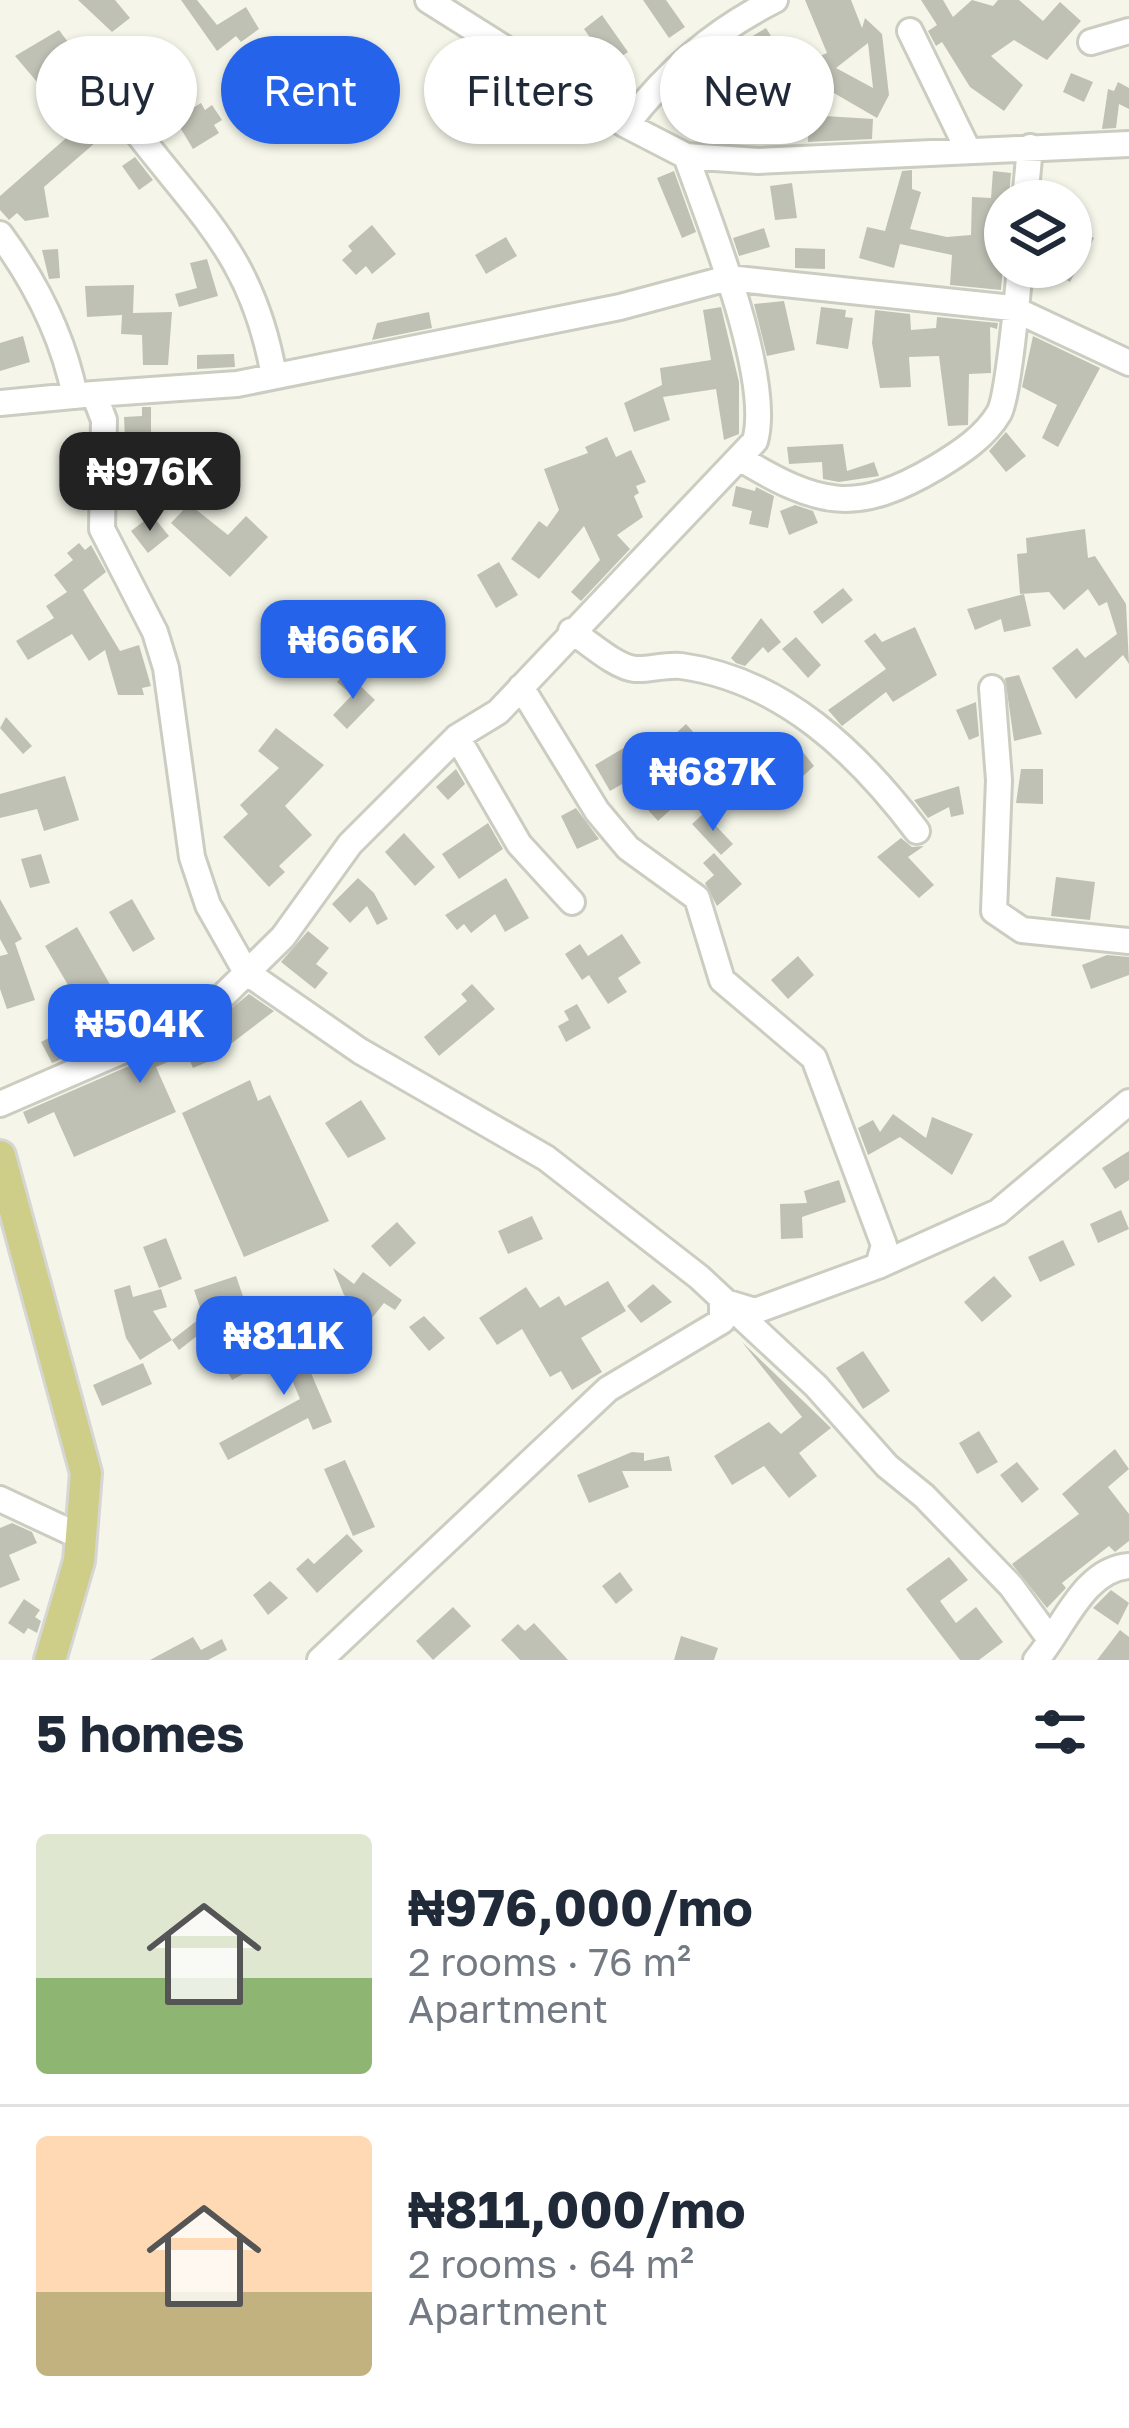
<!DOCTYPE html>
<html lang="en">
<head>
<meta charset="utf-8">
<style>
  :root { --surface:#fff; --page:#f2f2f3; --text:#1f2937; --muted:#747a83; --line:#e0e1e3; --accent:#2563eb }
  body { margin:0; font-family:"Golos Text",sans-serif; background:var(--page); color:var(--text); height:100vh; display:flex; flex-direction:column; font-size:45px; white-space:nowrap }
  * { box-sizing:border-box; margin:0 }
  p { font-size:39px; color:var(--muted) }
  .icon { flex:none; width:66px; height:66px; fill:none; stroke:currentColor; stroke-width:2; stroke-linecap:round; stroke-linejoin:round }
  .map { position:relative; height:1660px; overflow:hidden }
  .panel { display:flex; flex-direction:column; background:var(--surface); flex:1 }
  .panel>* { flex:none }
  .top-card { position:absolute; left:36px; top:36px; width:1059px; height:108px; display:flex; gap:24px }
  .tools { position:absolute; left:984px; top:180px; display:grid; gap:24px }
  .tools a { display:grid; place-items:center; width:108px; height:108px; border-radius:50%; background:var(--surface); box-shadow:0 3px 9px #0004; font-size:60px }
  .price { position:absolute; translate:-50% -102px; padding:0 27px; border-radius:24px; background:var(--accent); color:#fff; font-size:39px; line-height:78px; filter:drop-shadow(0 3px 6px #0008) }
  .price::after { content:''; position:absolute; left:50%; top:72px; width:36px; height:27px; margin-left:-18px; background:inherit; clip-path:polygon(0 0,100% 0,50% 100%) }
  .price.selected { background:#222; color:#fff }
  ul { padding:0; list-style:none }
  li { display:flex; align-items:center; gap:36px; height:300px; padding:0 36px }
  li+li { border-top:3px solid var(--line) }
  li span { display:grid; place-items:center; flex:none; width:336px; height:240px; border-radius:12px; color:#555 }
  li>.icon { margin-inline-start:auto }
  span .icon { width:144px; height:144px; fill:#fffc; stroke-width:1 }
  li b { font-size:51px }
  h2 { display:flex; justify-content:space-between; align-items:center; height:144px; padding:0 36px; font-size:51px }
  .chip { padding:0 42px; border-radius:54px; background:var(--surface); box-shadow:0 3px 9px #0004; font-size:42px; line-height:108px }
  .chip.selected { background:var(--accent); color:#fff }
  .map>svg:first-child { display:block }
</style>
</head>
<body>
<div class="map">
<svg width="1129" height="1660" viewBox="0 0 1129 1660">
  <rect width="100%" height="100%" fill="#f5f6e9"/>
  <path fill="#c0c1b5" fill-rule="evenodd" d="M78,0H115L130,18L112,32Z
    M181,0H197L217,25L246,7L259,29L241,42L236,36L217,51Z
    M643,0H666L685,27L669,38Z
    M805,0H851L862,28L865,18L882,34L889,95L877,118L827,89L770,113L804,115L770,130L756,96L773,89L744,41L766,28L791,68L827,53ZM868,43L873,88L836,68Z
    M921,0H943L953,17L972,0L993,6L998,0H1019L1043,21L1060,2L1081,21L1047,60L1014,40L991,56L1023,85L1004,111L970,87L942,42L936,46L928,31L937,25Z
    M602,15L628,52L609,65L584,29Z
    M59,30L79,57L43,89L15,56Z
    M143,65L154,102L166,92L176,104L151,124L141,113L130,68Z
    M1071,73L1093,82L1084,102L1063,92Z
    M485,79L489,86L500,80L505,88L518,81L529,99L483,126L467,99L476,94L472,87Z
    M1118,82L1129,88V109L1119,104L1116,128L1102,129L1108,89L1114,91Z
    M201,103L205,110L212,105L222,120L214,125L219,133L193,149L175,119Z
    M809,115L873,119L872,139L808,142Z
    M89,118L103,136L44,187L49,217L25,221L17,213L9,220L0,210V196Z
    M135,157L153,180L139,190L122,166Z
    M912,170V189L921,192L910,229L947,237L971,235L972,197L991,198L993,171L1011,173L1001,290L950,285L952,255L900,244L894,268L859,258L867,227L885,231L902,171Z
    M674,171L696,232L682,238L657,178Z
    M792,183L797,218L775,220L770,186Z
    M372,225L396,254L372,274L366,266L356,275L342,260L352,251L348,246Z
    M1071,225L1094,238L1070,282L1043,267H1071Z
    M764,228L770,247L739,256L733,238Z
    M506,237L517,256L486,274L475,255Z
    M795,248L825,249V269L795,268Z
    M58,249L60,278L49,279L42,250Z
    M207,259L218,296L179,307L175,294L197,288L190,263Z
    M134,285L133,313L172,312L168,365H143L142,335L121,334L122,315L87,317L85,286Z
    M784,301L795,350L767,356L754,304Z
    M721,307L739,382V434L724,440L716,389L663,397L670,420L634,432L624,403L662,385L660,368L711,360L703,310Z
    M821,307L846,310L845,317L853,318L848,349L816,344Z
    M875,310L910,314L911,330L936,328L937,317L998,323L997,329L990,327L991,373L969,374L968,425L948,426L939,356L909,357L911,387L880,388L872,343Z
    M429,312L432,328L372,340L377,323Z
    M23,336L30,362L0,371V343Z
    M1033,336L1100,368L1058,447L1042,438L1057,405L1022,387Z
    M234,354L235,367L197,369V355Z
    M142,407H151V506H119L120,474H139L141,438L125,439L124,417L142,416Z
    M1006,432L1026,456L1006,472L989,451Z
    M607,437L616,457L631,450L646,482L636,486L639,493L634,496L643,517L617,535L630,549L581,601L571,592L600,560L584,526L539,579L511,559L539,521L547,527L559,510L544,469L588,453L585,447Z
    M843,444L847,471L874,462L879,476L839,482L823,479L822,462L789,464L787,447Z
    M736,486L755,491L756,487L774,496L768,528L749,524L752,511L732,506Z
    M189,504L228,535L246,516L268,537L230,577L171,523Z
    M795,505L813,511L818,523L789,535L780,511Z
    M152,515L169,536L148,553L131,531Z
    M1085,529L1088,558L1095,556L1126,604L1129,664L1123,655L1076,699L1052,668L1077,648L1085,658L1117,634L1107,602L1099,606L1088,589L1064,610L1049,592L1020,594L1017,554L1027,553L1026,538Z
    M79,543L85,550L91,545L106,572L83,590L120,651L139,645L151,686L142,688L144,695H118L105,650L89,661L72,634L28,660L16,641L54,618L46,606L67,592L54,575L73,560L67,553Z
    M499,562L518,595L496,608L477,575Z
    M843,588L853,600L822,624L813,612Z
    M1024,594L1031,626L1004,632L1001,619L975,630L967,609Z
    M761,618L781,642L768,653L763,647L745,666L736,663L731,658Z
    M915,627L937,675L893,702L886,692L842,726L828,710L886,669L864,641L875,633L882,642Z
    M796,637L821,665L808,678L782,649Z
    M346,672L375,700L347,729L333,715L352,695L337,682Z
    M1019,675L1042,734L1014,741L1005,678Z
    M976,702L979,736L969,740L956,710Z
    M6,717L32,746L23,754L0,728Z
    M686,724L704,744L680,766L662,746Z
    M276,728L324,765L285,806L312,835L279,866L285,872L269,887L223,837L248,814L240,805L279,768L258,751Z
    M791,737L814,766L802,777L793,767L764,794L751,776L756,772L733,749L742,740L762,760Z
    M627,746L642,771L647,767L679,802L658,821L624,783L610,791L595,765Z
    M456,769L465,784L448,800L436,787Z
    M1021,769H1043V804L1016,803Z
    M65,776L79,820L44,831L37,809L0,818V794Z
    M959,786L964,814L951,817L949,807L928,818L914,800Z
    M576,808L599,839L577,849L561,816Z
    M704,813L733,844L721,855L692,824Z
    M488,823L503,849L459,879L442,854Z
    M404,833L435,867L415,886L385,852Z
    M901,838L912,847L924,846L908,857L934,885L919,898L877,857Z
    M714,853L742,884L717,906L705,883L714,875L703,863Z
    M41,854L50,883L30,888L21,859Z
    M1056,877L1095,882L1090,920L1051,916Z
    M358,878L374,893L388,919L377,925L367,906L350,923L332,904Z
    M506,878L529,918L505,932L495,914L471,933L464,924L457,930L445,915Z
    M0,899L22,939L15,943L35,1000L7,1009L0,989V956L8,954L0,939Z
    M132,899L155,939L133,952L109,912Z
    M77,927L112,988L81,1007L45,946Z
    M308,931L329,948L316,964L328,973L315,989L281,962Z
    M622,934L641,963L618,978L627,992L608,1004L589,975L582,980L565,954L580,944L588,956Z
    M1107,955L1129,957V975L1091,989L1082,965Z
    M798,956L814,975L788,999L771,980Z
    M472,984L495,1009L439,1056L424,1037L467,1001L461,994Z
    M249,994L274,1011L207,1062L193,1068L187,1054L156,1067L176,1112L74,1157L54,1112L28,1124L23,1112L196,1037Z
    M577,1004L591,1028L566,1042L558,1026L569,1020L564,1011Z
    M83,1020L96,1044L52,1063L41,1042Z
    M250,1080L258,1101L270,1095L329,1221L244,1257L182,1113Z
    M361,1100L386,1139L348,1158L325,1123Z
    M893,1114L926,1138L932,1117L973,1134L952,1175L900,1137L868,1155L858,1128L873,1120L880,1132Z
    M1129,1151V1180L1115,1189L1102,1168Z
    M839,1180L846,1202L802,1217L803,1238L781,1239L780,1204L807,1203L804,1191Z
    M1121,1210L1129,1229L1098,1243L1090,1224Z
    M532,1216L543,1239L508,1254L498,1231Z
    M397,1222L416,1243L390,1267L371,1246Z
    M166,1238L182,1279L159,1288L143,1247Z
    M1063,1240L1075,1265L1040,1282L1028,1257Z
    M333,1268L354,1284L363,1272L402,1300L395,1310L384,1303L372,1318L344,1295Z
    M236,1276L246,1305L231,1310L251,1348L236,1356L245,1373L232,1380L206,1329L179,1350L172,1340L203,1316L194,1290Z
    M994,1276L1012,1296L982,1322L964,1302Z
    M608,1281L626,1311L581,1338L602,1372L572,1390L561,1371L550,1377L522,1329L497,1345L479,1318L526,1287L540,1308L559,1296L565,1306Z
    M653,1284L672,1302L641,1323L627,1306Z
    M130,1285L133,1297L161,1289L167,1307L153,1311L172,1340L140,1360L126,1338L114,1290Z
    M286,1315L332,1422L313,1430L308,1418L228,1460L219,1443L300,1399L268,1323Z
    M424,1316L445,1338L429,1351L409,1327Z
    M742,1342L831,1428L799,1453L817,1476L789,1498L764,1466L732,1485L714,1456L769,1422L781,1434L802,1417Z
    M863,1351L890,1391L863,1409L836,1368Z
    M143,1363L152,1384L102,1406L93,1385Z
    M979,1431L998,1462L977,1474L959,1443Z
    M1115,1449L1129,1469L1108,1487L1129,1514V1541L1115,1552L1109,1546L1062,1583L1066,1588L1047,1608L1012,1564L1079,1514L1062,1494Z
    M632,1452L644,1453V1461L669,1456L672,1471H622L629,1487L589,1503L577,1475Z
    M345,1460L375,1527L353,1536L324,1469Z
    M1017,1462L1039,1489L1022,1503L1000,1475Z
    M12,1523L32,1532L37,1543L9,1555L20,1580L0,1588V1528Z
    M347,1534L363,1551L317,1593L296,1569L308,1558L314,1564Z
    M949,1557L968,1580L940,1601L956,1623L976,1607L1003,1642L979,1660H960L906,1589Z
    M620,1572L633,1590L616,1604L602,1586Z
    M270,1581L288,1598L268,1615L253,1595Z
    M1111,1590L1129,1603L1118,1625L1093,1608Z
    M24,1599L40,1610L35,1617L41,1621L37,1633L28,1628L24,1634L8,1623Z
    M453,1607L471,1626L433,1660L416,1641Z
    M534,1623L558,1649L568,1660H520L501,1640L518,1624L525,1631Z
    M1120,1630L1129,1637V1660H1097Z
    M681,1636L718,1648L714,1660H674Z
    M193,1637L201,1650L222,1639L227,1650L208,1660H150Z"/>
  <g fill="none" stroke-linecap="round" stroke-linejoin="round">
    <defs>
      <path id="minor" d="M428,0L626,125L686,156L758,161L1129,144
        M910,31L968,150
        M1091,42L1129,31
        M626,125C669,70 712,32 775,0
        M132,126C201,217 253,256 274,376
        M1025,201L1030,147
        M0,234C36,283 63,336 75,396
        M94,394L237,384L620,307L728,278L1012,308L1129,363
        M0,403L94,394L104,420L102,529L155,632L166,668L192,857L208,905L246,972L360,1051L546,1158L699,1277L816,1386L887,1466L924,1496L1011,1586L1049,1638
        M741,459C819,506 856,515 937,467C960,453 985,437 999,413C1008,398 1018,291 1020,267
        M571,631C589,642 615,667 635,669C650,670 666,664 681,666C783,680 858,753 917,831
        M521,687L597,811L628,848L697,898L722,980L814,1058L884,1245L878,1266
        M992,688L999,780L994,911L1022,930L1129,941
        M457,737L519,844L572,902
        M0,1104L189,1022L225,994L283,937L350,844L457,737L498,712L755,441C773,379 709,221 686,156
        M0,1499L81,1537
        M320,1660L608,1389L722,1321V1301L755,1311L878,1266L998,1212L1129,1102
        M1036,1660C1062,1631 1083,1569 1129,1566"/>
      <path id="major" d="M0,1156L86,1473L79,1561L50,1660"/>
    </defs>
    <use href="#minor" stroke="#cccdc1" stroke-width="30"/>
    <use href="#major" stroke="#d6d6d5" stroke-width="36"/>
    <use href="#minor" stroke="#fff" stroke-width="24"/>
    <use href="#major" stroke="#cece88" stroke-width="30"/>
  </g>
</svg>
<div class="tools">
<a><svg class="icon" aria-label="layers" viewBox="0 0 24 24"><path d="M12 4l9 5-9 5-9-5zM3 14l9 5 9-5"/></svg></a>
</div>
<b class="price selected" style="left:150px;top:534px">₦976K</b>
<b class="price" style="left:353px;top:702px">₦666K</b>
<b class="price" style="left:713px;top:834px">₦687K</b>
<b class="price" style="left:140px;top:1086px">₦504K</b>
<b class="price" style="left:284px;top:1398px">₦811K</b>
<div class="top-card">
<a class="chip">Buy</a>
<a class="chip selected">Rent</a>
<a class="chip">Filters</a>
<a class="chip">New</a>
</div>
</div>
<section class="panel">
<h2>5 homes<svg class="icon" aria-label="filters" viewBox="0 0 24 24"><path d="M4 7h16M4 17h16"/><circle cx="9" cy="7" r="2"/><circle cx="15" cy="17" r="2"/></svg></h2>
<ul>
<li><span style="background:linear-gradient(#dfe7d0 60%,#8fb573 0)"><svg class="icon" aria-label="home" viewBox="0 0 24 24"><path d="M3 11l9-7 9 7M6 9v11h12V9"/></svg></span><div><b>₦976,000/mo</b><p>2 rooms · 76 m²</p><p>Apartment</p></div></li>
<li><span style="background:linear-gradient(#ffd9b3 65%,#c2b280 0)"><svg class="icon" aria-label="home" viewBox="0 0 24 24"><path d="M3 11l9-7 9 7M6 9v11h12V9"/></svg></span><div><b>₦811,000/mo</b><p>2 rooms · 64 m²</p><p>Apartment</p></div></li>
</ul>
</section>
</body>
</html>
